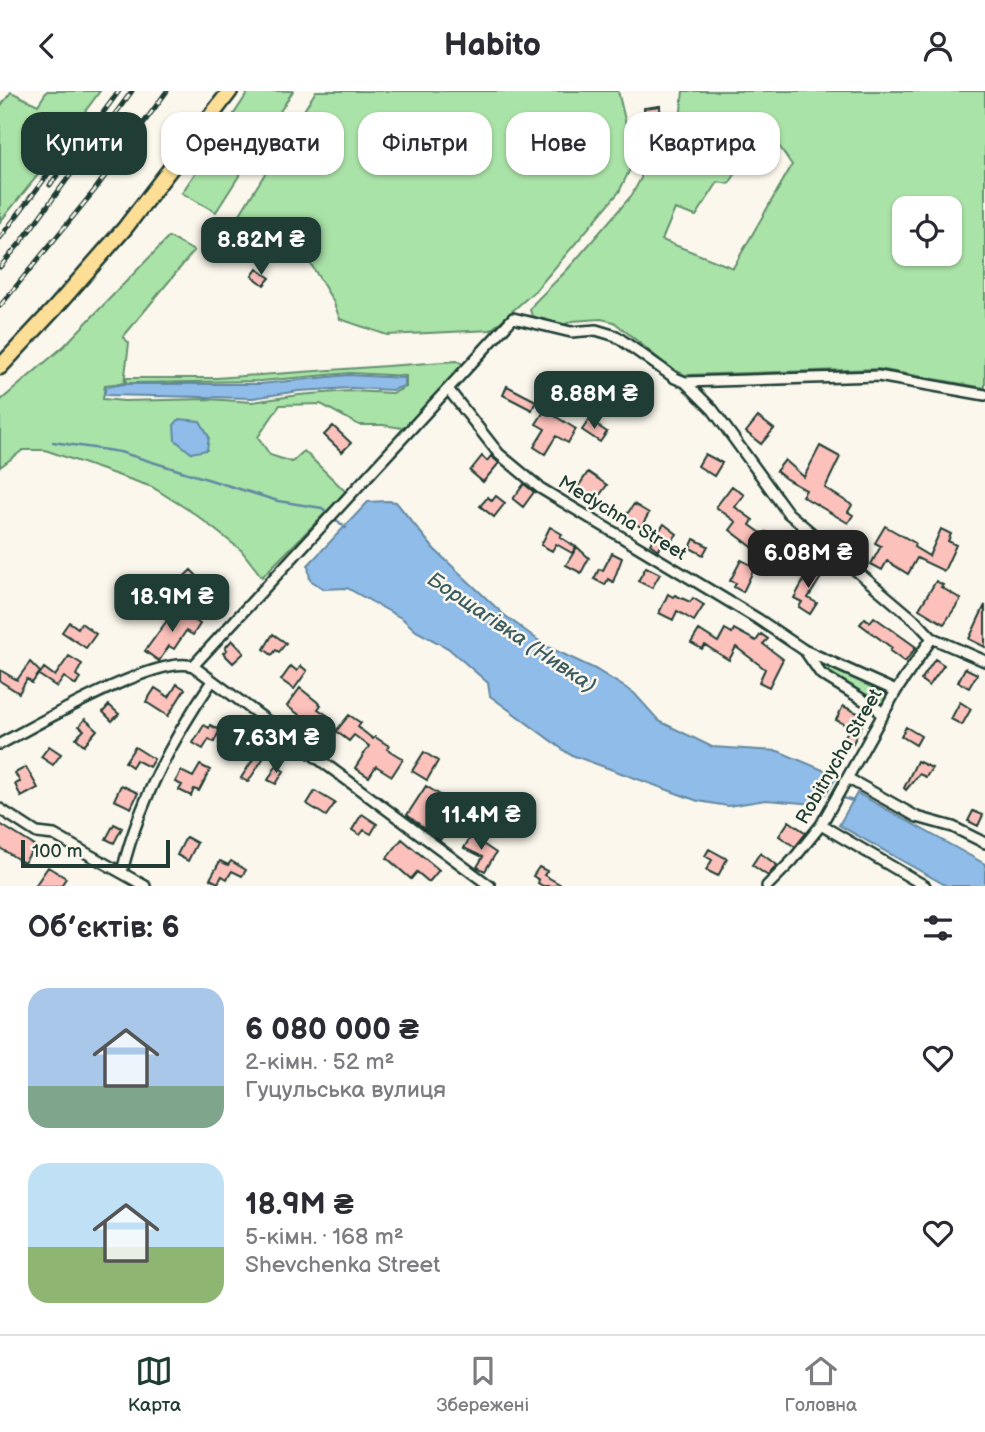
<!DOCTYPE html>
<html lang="uk">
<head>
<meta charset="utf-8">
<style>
  :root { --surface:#fff; --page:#f7f7f7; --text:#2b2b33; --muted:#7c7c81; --line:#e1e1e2; --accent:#1f3d34 }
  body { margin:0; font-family:"Balsamiq Sans",sans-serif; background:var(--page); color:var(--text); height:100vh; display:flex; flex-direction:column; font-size:26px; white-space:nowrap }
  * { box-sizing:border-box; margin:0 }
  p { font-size:23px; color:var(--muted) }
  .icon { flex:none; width:38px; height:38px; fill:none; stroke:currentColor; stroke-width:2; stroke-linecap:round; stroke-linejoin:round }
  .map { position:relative; height:795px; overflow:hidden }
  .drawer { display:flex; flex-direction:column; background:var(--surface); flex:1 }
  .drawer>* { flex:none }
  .banner { position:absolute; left:21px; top:21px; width:943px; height:63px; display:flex; gap:14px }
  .controls { position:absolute; left:892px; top:105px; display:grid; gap:14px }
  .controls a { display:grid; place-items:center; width:70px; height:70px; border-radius:14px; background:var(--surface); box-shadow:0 2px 5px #0004; font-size:35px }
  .scale { position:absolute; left:21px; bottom:18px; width:149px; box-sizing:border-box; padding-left:7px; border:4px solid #1f3d34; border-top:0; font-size:19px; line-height:24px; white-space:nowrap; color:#1f3d34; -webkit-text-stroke:5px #fbf7ec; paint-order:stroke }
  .price { position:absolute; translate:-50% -60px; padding:0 16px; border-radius:14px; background:var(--accent); color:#fff; font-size:23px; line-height:46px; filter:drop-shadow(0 2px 4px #0008) }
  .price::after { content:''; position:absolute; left:50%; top:42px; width:21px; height:16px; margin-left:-10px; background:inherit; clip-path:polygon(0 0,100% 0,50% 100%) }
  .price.on { background:#222; color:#fff }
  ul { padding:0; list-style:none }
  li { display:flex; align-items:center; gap:21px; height:175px; padding:0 28px }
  li span { display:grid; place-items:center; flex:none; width:196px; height:140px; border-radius:21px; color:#555 }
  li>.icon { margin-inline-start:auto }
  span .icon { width:84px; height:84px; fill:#fffc; stroke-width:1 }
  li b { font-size:30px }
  h2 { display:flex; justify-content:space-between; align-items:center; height:84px; padding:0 28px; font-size:30px }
  .pill { padding:0 24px; border-radius:21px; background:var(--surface); box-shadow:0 2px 5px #0004; font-size:24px; line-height:63px }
  .pill.on { background:var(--accent); color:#fff }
  header { display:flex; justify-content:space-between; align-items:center; height:91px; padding:0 28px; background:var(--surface); font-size:32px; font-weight:700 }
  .tab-bar { display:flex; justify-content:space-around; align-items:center; height:98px; border-top:2px solid var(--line); background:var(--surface); font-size:19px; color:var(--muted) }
  .tab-bar a { display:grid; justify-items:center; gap:4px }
  .tab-bar .on { color:var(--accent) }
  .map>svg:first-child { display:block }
</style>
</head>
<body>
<header><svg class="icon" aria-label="back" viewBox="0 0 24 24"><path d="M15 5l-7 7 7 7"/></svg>Habito<svg class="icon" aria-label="person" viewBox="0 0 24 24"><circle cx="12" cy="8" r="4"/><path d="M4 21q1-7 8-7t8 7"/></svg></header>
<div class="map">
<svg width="985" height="795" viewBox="0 0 985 795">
  <rect width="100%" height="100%" fill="#fbf7ec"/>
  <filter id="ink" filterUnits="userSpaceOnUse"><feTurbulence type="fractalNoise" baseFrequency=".0143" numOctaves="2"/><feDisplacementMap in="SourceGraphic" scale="14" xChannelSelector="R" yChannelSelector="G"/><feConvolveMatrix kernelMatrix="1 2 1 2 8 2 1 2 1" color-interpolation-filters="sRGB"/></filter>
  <g filter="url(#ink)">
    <path fill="#aae3a8" stroke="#64906e" stroke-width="2" fill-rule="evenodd" d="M47,0H100L46,74L0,131V16L11,1L38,14Z
      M249,0H293L216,121L182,102Z
      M316,0H618L633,62L631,76L619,101L536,199L491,239L387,244L340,228L333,210L300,155L232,136Z
      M683,0H985V297L879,278L685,284L670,277L614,231L601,228L572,230L562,235L545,232L532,224L530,219L534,212L567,179L632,104L641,87L642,51L678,49ZM758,47L777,52L792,74L733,177L662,149L675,118L696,125L718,91L729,93ZM905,117H950V163H905Z
      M169,146L194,160L123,246L129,252L124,292L105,294L103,308L124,310L207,308L253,311L299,304L350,300L393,302L406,296V285L350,282L261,290L126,292V287H216L457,270L464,274L411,331L402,337L383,334H359L321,313L280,314L258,346L270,364L292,371L304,360L346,401L262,486L241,459L195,423L152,396L45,359H23L0,376V310L64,255Z
      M814,565L884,599L887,607L884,613L878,614L823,582Z"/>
    <path fill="#90bce9" stroke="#6389a1" stroke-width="2" d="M348,284L404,287V295L393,299L351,297L299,300L253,307L104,304L106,296L124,293H260Z
      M179,328L200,330L209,346L207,359L191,362L175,349L174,334Z
      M388,410L396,411L434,458L503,523L546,555L595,578L634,602L659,630L712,656L778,660L837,685L827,701L815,713L766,709L728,715L698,710L569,663L490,605L488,592L448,557L416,540L403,528L347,497L324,498L310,489L308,474L368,411Z
      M857,702L985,773V795H947L839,734Z"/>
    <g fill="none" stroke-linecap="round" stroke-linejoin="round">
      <path stroke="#6389a1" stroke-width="2.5" d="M53,351L120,361L278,410L322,417L346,437
        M840,706L853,710"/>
    </g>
    <path fill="#fdc1bb" stroke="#1f3d34" stroke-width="2" d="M660,15L661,35L646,37L644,17Z
      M257,178L270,187L264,194L252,185Z
      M507,295L536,310L532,319L503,304Z
      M545,319L576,338L568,352L556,345L545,363L534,356L545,338L536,333Z
      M758,326L774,338L761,353L746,341Z
      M589,329L607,341L600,351L582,339Z
      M333,335L351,352L342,361L324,344Z
      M820,355L840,366L825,397L852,414L848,421L853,424L848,432L802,405L806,399L786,388L776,380L785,369L804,386Z
      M705,363L722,372L714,385L698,375Z
      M482,365L487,370L491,365L499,372L483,391L470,380Z
      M588,381L607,394L594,412L576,399Z
      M524,393L534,401L523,416L513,408Z
      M732,395L744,404L735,416L753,429L750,434L764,444L766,441L798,462L787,477L766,462L764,465L730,439L736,431L716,416Z
      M496,405L505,412L494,426L480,415L488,406L492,410Z
      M634,413L649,422L641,436L625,426Z
      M664,433L677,443L667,456L663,453L658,459L650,453Z
      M885,435L915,452L914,456L929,465L941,438L951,443L948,450L956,454L944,480L917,467L908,483L887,470L882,479L871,473L881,455L875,452Z
      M550,436L562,443L560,446L576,456L572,462L556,453L552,460L541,454Z
      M694,448L708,455L703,464L690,457Z
      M577,456L589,467L581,482L566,474Z
      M612,462L622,467L613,491L608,488L605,494L594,488L599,478L603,479Z
      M741,469L755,476L743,501L734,496L736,492L730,490Z
      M646,476L660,483L652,497L638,490Z
      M811,476L823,483L808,507L817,512L810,523L799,516L802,511L794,507Z
      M191,479L201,489L195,495L199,498L192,505L187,499L182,504L174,495Z
      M936,490L943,494L941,496L961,508L944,533L919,518Z
      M668,503L673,506L675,504L690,511L693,507L704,514L694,530L677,520L673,529L659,522Z
      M985,514V556L969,548Z
      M176,517L200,533L193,544L186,540L174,558L169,555L159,570L145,560Z
      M874,526L916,556L905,571L890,560L892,557L860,533L865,527L870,531Z
      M69,531L78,537L81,532L96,543L86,557L62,541Z
      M725,538L732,542L734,538L756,550L761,543L768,548L763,553L783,568L769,596L759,591L765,578L736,556L729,569L705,554L702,558L691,552L699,539L718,551Z
      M273,543L286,552L279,561L276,559L272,564L264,558Z
      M232,549L244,562L233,572L223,562L227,559L225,557Z
      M69,565L82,573L76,584L80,587L76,594L64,586L57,596L39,584L44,577L55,585Z
      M935,568L944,574L929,595L921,589Z
      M30,571L40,581L32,592L27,588L19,602L0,590V579L17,589Z
      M291,575L297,580L301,575L307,580L294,598L281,589Z
      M965,577L977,583L969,597L958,591Z
      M177,593L185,598L168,625L146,611L155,597L169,606Z
      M300,597L321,614L318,618L327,624L308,649L296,640L305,628L287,615Z
      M960,611L971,618L962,634L951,628Z
      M109,614L119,623L112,630L103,621Z
      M843,615L866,626L853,652L844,647L850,636L836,629Z
      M349,624L361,632L358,636L373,648L375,646L389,655L387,658L403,668L392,685L376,675L369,686L355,677L369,655L354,644L349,650L336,640Z
      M85,628L97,639L84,654L76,647L84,639L79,635Z
      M245,629L261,636L255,646L251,644L244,646L238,643Z
      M204,634L209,637L210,634L220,639L214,651L209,648L203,658L193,652Z
      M906,636L921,645L916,654L901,645Z
      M49,655L61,663L53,674L41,666Z
      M135,656L154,668L149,676L136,669L132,676L125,671Z
      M259,659L266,663L248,691L241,687Z
      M424,661L438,670L427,689L412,680Z
      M917,670L932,677L926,686L919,683L906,699L904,697Z
      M200,674L210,679L199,700L194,698L191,705L179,699L182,694L175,691L181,680L193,686Z
      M276,675L284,680L276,693L268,689Z
      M26,676L38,697L21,706L15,693L20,691L15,682Z
      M121,694L138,702L131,717L114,709Z
      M426,695L440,704L426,726L447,739L440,749L407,724Z
      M315,700L335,712L326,725L307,713Z
      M462,714L477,722L467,742L451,733Z
      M973,720L983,724L978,735L968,730Z
      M362,723L377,733L371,743L364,739L360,744L352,739Z
      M789,730L806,742L795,756L779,745Z
      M0,733L35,755L24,772L0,757Z
      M114,733L122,737L114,752L106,748Z
      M471,745L496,762L485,780L477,776L483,766L464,757Z
      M186,746L197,752L188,770L177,764Z
      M402,748L439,779L429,791L417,781L411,788L387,767Z
      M709,758L727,768L718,785L706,779L712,769L705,765Z
      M760,762L777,774L768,785L752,774Z
      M220,770L228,774L231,770L246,779L242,785L232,780L227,788L222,785L218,792L210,788Z
      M48,776L66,787L61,795H35Z
      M539,776L547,780L544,784L563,795H543L538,792L539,789L533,785Z"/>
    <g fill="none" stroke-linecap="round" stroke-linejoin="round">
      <defs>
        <path id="street" d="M685,291L878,285L985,304
          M448,298L499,363L540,397L758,528L804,559L896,600
          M805,560L821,583L878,618L882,626
          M193,575L513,227L571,241L596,239L616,245L675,287L685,291L713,319L788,422L918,532L932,547L985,570
          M0,653C37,634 157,563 193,575L490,795
          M849,688L917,726L953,736L985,752
          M0,718L37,742L54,744L145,795
          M821,734L925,795
          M122,781C138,714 173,647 212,590
          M767,795L792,770L821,734L896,600L932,547"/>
        <path id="primary" d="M0,276L55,217L125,137L230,0"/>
      </defs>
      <use href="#street" stroke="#1f3d34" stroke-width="14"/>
      <use href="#primary" stroke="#1f3d34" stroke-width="19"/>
      <use href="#street" stroke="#fbf7ec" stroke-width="9"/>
      <use href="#primary" stroke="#fdde96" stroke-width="14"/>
      <defs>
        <path id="rail" d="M50,94L119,0
          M0,147L52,78
          M0,176L21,151L132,0
          M0,215L94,100L167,0"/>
      </defs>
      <use href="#rail" stroke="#1f3d34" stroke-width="5"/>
      <use href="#rail" stroke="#fbf7ec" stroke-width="2.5" stroke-dasharray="8" stroke-linecap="butt"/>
    </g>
  </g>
  <g text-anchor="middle" stroke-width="5" stroke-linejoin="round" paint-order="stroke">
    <g font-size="19" fill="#1f3d34" stroke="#fbf7ec">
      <text transform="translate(623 426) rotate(31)" y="7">Medychna Street</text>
      <text transform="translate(838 665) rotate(-60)" y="7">Robitnycha Street</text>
    </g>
    <g font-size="21" font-style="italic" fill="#3b5d61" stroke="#fbf7ec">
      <text transform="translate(512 541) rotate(34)" y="7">Борщагівка (Нивка)</text>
    </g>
  </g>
</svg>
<div class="controls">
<a><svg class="icon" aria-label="locate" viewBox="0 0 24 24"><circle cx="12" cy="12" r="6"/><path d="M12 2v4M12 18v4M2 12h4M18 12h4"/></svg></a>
</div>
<div class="scale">100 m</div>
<b class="price" style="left:261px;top:186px">8.82M ₴</b>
<b class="price" style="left:594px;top:340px">8.88M ₴</b>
<b class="price on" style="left:808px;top:499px">6.08M ₴</b>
<b class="price" style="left:172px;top:543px">18.9M ₴</b>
<b class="price" style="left:276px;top:684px">7.63M ₴</b>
<b class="price" style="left:481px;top:761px">11.4M ₴</b>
<div class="banner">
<a class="pill on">Купити</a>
<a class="pill">Орендувати</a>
<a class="pill">Фільтри</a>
<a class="pill">Нове</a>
<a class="pill">Квартира</a>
</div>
</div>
<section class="drawer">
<h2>Об’єктів: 6<svg class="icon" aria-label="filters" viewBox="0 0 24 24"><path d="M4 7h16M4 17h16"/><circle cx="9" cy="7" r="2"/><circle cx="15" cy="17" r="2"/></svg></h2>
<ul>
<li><span style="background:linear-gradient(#a9c7e8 70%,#7fa58c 0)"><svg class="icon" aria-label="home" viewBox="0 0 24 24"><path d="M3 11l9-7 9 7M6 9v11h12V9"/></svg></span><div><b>6 080 000 ₴</b><p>2-кімн. · 52 m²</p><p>Гуцульська вулиця</p></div><svg class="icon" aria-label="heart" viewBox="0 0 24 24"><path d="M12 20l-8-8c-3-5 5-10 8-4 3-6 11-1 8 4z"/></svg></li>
<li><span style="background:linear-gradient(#bfe0f5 60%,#8fb573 0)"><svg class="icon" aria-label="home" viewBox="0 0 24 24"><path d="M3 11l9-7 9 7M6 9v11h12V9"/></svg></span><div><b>18.9M ₴</b><p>5-кімн. · 168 m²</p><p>Shevchenka Street</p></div><svg class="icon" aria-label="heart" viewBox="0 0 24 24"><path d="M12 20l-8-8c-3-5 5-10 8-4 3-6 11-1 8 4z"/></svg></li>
</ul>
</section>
<nav class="tab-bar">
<a class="on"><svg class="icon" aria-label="map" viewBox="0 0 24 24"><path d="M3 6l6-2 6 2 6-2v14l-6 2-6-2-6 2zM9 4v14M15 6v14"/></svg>Карта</a>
<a><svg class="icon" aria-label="saved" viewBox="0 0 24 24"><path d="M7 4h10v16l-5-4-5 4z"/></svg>Збережені</a>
<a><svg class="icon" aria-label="home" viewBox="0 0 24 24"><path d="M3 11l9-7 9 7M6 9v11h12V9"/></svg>Головна</a>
</nav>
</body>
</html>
